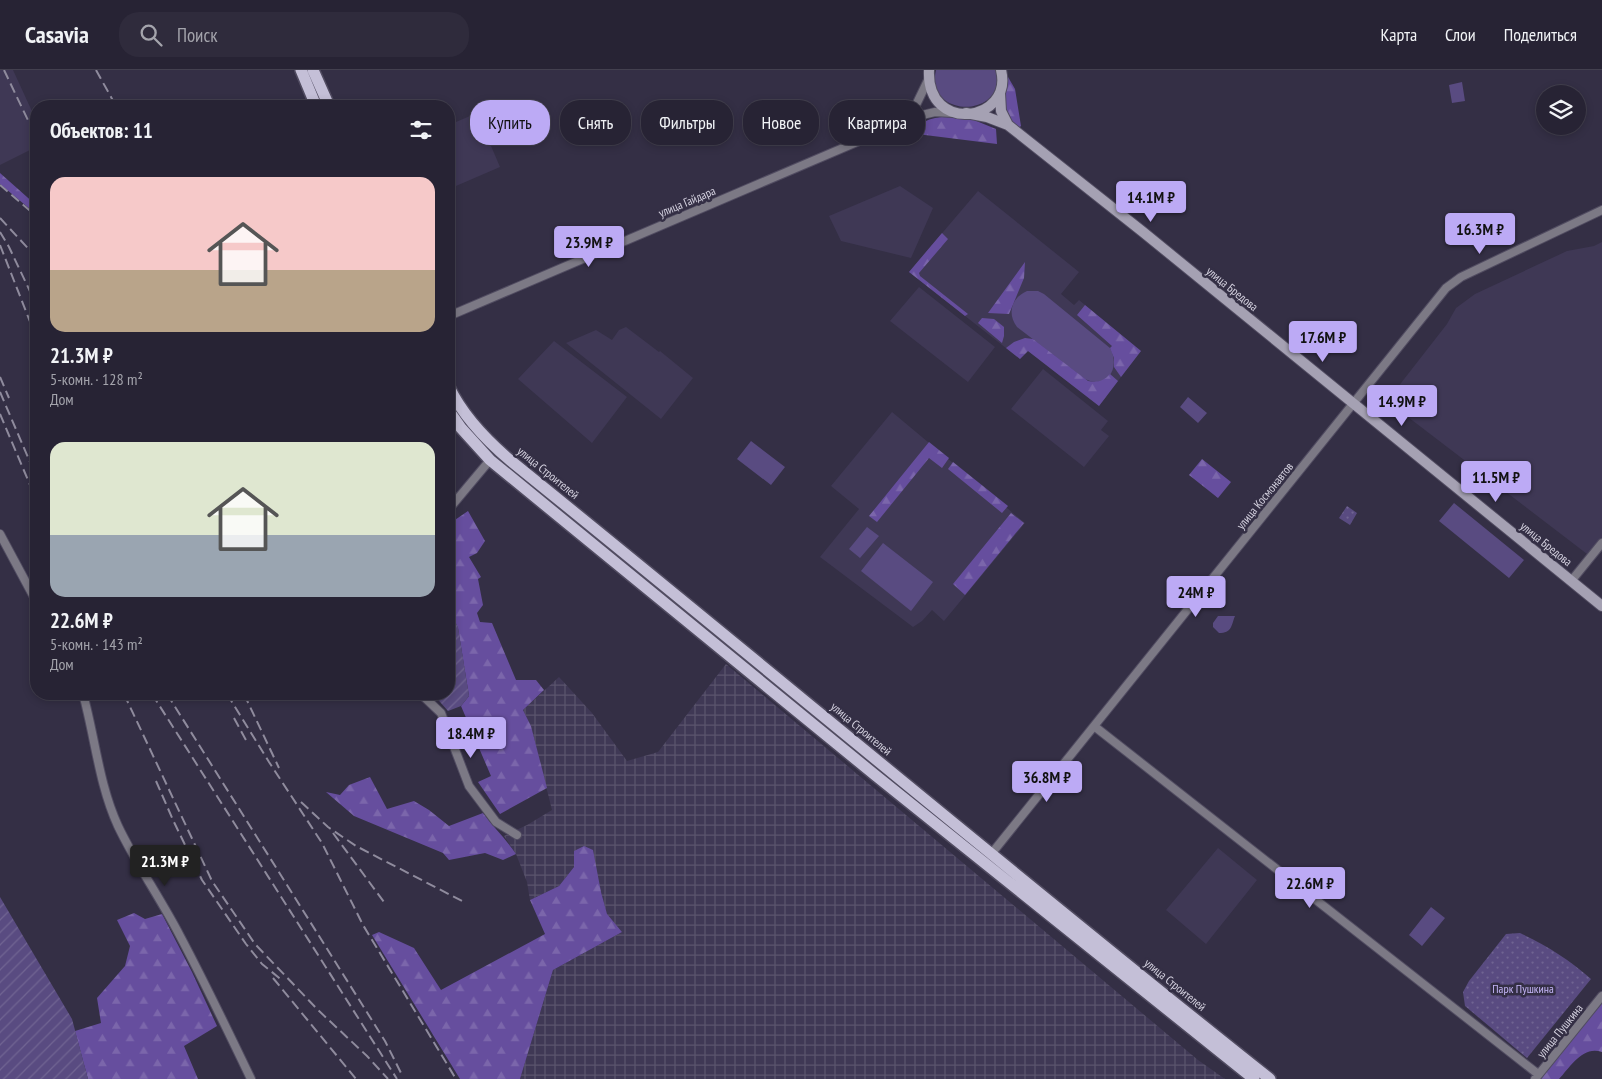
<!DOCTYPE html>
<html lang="ru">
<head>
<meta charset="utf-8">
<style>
  :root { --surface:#272334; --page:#2f2b3c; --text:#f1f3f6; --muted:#a4a4ac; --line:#43404f; --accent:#bcaaf5 }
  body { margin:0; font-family:"PT Sans Narrow",sans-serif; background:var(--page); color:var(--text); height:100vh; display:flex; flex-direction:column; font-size:19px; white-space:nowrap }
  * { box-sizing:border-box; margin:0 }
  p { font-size:16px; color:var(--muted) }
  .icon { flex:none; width:28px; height:28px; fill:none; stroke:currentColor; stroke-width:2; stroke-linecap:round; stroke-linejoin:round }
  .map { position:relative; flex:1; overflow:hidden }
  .sheet { position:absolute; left:30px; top:30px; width:425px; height:600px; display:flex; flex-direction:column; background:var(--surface); border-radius:20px; box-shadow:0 2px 8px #0003,0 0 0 1px var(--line) }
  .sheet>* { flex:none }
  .hud { position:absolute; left:470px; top:30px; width:475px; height:45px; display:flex; gap:10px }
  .buttons { position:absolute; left:1536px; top:15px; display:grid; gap:10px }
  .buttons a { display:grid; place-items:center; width:50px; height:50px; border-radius:50%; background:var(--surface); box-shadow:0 2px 8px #0003,0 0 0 1px var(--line); font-size:25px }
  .price { position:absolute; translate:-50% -42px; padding:0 11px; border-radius:5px; background:var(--accent); color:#111; font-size:16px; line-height:32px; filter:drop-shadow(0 1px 2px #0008) }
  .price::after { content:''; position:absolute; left:50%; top:30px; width:15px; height:11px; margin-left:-8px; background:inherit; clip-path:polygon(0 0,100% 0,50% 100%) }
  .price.current { background:#222; color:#fff }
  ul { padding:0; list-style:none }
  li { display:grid; align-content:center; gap:10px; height:265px; padding:0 20px }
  li span { display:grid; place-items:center; height:155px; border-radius:15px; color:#555 }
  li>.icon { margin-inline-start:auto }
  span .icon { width:90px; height:90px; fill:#fffc; stroke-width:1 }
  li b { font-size:21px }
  h2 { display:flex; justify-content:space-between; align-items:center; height:60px; padding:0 20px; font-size:21px }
  .tag { padding:0 18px; border-radius:20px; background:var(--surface); box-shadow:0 2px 8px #0003,0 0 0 1px var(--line); font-size:18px; line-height:45px }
  .tag.current { background:var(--accent); color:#111 }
  header { display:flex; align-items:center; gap:30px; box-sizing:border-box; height:70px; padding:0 25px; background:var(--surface); border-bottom:1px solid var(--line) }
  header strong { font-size:24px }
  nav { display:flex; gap:28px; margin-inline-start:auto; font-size:18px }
  .search { width:350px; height:45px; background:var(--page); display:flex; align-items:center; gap:12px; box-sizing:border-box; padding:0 18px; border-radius:20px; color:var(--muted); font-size:19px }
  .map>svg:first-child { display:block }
</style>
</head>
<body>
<header>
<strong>Casavia</strong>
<div class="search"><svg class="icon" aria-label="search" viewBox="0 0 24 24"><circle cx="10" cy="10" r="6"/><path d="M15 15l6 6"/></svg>Поиск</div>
<nav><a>Карта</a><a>Слои</a><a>Поделиться</a></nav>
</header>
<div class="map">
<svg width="1602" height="1009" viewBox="0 0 1602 1009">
  <defs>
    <pattern id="industrial-grid" width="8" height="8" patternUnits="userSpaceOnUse" patternTransform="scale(1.25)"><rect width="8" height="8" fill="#3f3855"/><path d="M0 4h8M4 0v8" fill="none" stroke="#5a546d"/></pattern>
    <pattern id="forest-firs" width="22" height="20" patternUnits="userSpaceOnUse" patternTransform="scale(1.25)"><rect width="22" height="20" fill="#664e9e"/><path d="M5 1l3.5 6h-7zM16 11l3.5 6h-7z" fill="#7b66ab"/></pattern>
    <pattern id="park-dots" width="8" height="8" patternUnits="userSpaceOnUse" patternTransform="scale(1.25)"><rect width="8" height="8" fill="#594b81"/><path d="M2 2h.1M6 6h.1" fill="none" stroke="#706492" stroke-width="1.8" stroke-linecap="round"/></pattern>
    <pattern id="garden-furrows" width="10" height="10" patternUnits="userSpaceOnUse" patternTransform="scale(1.25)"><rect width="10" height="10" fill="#594b81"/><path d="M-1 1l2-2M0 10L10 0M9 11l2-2" fill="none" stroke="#706492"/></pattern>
  </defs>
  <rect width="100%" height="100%" fill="#342f45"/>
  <path fill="#3f3855" d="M0,0H13L36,50V77L0,95Z
    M477,43L500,97L449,119V55Z
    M900,116L933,138L911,188L841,171L829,146Z
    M978,121L1079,202L1061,224L1074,235L1079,230L1141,281L1099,336L1028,281L1020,289L909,202Z
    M1602,172V473L1591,487L1387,331L1447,254L1456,238L1475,224L1567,181L1594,176Z
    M919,217L995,277L968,312L890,251Z
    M626,257L659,282L660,281L693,308L661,349L566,273L596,260L612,270L619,260Z
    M554,271L627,327L592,373L518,309Z
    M1043,299L1108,351L1101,360L1109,366L1084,397L1011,339Z
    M892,342L1025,453L944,551L932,540L922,551L913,557L820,487L859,439L831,416Z
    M1218,778L1257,810L1206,874L1166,840Z"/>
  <path fill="url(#industrial-grid)" d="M726,594L1198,990L1225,1009H520L553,900L622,862L607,845L601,822L574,797L559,816L530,830L527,812L516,784L504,766L527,755L552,740L531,656L523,640L559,607L592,643L627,691L658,682Z"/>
  <path fill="#594b81" d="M936,0H996C1008,49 924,49 936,0Z
    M1462,12L1465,31L1452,33L1449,15Z
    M1027,221H1038L1044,224L1110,278C1121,298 1107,320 1085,309L1017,257C1007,244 1011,228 1027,221Z
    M1188,327L1207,343L1198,353L1180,337Z
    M751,371L785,397L771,415L737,389Z
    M1454,433L1524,490L1509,508L1439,451Z
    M867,457L879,466L860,488L849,479Z
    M883,473L933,512L911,541L861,501Z
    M1218,546H1235C1231,556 1232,563 1219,563L1213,557V553Z
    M1431,837L1445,848L1422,876L1409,865Z"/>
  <path fill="url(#forest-firs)" d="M1008,7L1015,19L1021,56L1017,59C1003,43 1000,28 1008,7Z
    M942,47L969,48L996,59L997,74L917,64C921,50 929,49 942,47Z
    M0,103L36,135V144L0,114Z
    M942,163L948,169L919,203L920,206L968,244L965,246L909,202Z
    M1025,192L1024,208L1009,244L988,243Z
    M1085,235L1141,281L1121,307L1114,297V288L1110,278L1112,276L1077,245Z
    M982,248L994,249L1004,257V266L1002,273L978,253Z
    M1025,268L1033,269L1088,311C1097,313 1104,311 1110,304L1118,311L1099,336L1028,281L1020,289L1006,278L1014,272Z
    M929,372L949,388L942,398L929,388L877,452L869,446Z
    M1202,389L1231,412L1218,428L1189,405Z
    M953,392L1008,436L1002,443L948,399Z
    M468,441L485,471L477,483L469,487L481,507L478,509L483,535L477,543L480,552L492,553L516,610H536L544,620L523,640L531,656L547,718L500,744L478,712L491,706L461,636L469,626L458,558L449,539V454Z
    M1011,443L1024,453L965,525L953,514Z
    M370,707L387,739L414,731L429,740L449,756L483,743C494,758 506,769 516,784L503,790L485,783L449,790L443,783L354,746L326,722L340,725L349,715Z
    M584,776L593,780L601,822L607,844L622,862L553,900L520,1009H460L372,865L379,862L414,878L441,920L545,864L530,830L559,816L574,797V781Z
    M134,843L145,849L162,844L192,902L217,956L184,976L198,1009H88L75,961L101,953L97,928L125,896L130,876L117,850Z
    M1602,933V982C1583,975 1570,997 1559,1009H1539Z"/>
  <path fill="url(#park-dots)" d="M1347,436L1357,443L1350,455L1339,448Z
    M1520,863C1546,875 1570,890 1591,909L1527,988L1465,936L1463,922L1469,911L1506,864Z"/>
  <path fill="url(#garden-furrows)" d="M449,539L458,557L469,626L461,636L448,641L433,624H449Z
    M0,827L72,949L88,1009H0Z"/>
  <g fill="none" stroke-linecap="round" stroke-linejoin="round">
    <defs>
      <path id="street" d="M906,50L916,35L929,8
        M449,246L918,46L935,42L953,43
        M449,439L490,390
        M0,464L36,531
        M1572,510L1602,473
        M83,624C95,667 99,715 118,756C136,794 161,829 180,866C205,913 228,961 251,1009
        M421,624L441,643L469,716L496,752L517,765
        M1094,656L1538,1004
        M992,783L1446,218L1461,207L1602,140
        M1535,1009L1602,926"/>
      <path id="secondary" d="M929,0C926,65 1014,52 1001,0
        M1000,23L1001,41L1008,55
        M966,43L987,47L1008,55L1143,162L1602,536"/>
      <path id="primary" d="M301,0L316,36
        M313,0L329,36
        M449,317C463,346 486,370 511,391C765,596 1014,806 1270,1009
        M449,341L461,358L490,390L875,705L1254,1009"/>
    </defs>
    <use href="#street" stroke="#514c61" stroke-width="10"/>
    <use href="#secondary" stroke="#514c61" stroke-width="12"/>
    <use href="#primary" stroke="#514c61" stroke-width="14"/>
    <use href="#street" stroke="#7c7985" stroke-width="8"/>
    <use href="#secondary" stroke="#a5a1b3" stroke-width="10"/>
    <use href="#primary" stroke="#c4bfd7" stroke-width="11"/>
    <path stroke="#8f8b9d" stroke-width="2" stroke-dasharray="10 5" stroke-linecap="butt" d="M4,0L36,67
      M96,0L116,36
      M0,115L36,146
      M0,148L36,187
      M0,162L9,177L36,234
      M0,175L36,267
      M0,307L9,328
      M0,322L36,406
      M0,344L36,429
      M124,624L212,811L255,874L318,940L367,986L388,1009
      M152,624L397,1009
      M167,624L385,971L401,1003
      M227,624L269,692L322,773L363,855L456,1009
      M244,624L279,698
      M234,648L247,672
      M156,711L173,750L202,810L246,874L262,894L283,911
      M301,732L328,757L356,776L464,832
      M333,763L384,832
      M273,908L356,1009"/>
  </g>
  <g text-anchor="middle" stroke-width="5" stroke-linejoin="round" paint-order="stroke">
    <g font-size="12" fill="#d4d1df" stroke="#342f45">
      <text transform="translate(687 132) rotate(-23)" y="4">улица Гайдара</text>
      <text transform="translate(1232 219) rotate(39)" y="4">улица Бредова</text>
      <text transform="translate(548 403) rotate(39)" y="4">улица Строителей</text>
      <text transform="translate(1265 426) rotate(-51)" y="4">улица Космонавтов</text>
      <text transform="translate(1546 474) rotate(39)" y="4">улица Бредова</text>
      <text transform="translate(861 659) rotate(40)" y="4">улица Строителей</text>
      <text transform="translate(1175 915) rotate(39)" y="4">улица Строителей</text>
      <text transform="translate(1560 961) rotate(-51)" y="4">улица Пушкина</text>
    </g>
    <g font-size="12" fill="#c4b5f7" stroke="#342f45">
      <text x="1523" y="923">Парк Пушкина</text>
    </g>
  </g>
</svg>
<div class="buttons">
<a><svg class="icon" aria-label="layers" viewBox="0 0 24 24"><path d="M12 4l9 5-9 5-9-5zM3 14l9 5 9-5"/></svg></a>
</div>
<b class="price" style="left:1151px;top:153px">14.1M ₽</b>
<b class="price" style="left:1480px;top:185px">16.3M ₽</b>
<b class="price" style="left:589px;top:198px">23.9M ₽</b>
<b class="price" style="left:1323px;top:293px">17.6M ₽</b>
<b class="price" style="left:1402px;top:357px">14.9M ₽</b>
<b class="price" style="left:1496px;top:433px">11.5M ₽</b>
<b class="price" style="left:1196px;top:548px">24M ₽</b>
<b class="price" style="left:471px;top:689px">18.4M ₽</b>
<b class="price" style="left:1047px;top:733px">36.8M ₽</b>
<b class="price current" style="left:165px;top:817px">21.3M ₽</b>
<b class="price" style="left:1310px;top:839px">22.6M ₽</b>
<div class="hud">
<a class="tag current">Купить</a>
<a class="tag">Снять</a>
<a class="tag">Фильтры</a>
<a class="tag">Новое</a>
<a class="tag">Квартира</a>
</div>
<section class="sheet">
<h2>Объектов: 11<svg class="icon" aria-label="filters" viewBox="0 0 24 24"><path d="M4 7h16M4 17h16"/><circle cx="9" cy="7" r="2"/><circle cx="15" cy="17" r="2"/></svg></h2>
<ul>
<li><span style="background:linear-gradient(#f6c9c9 60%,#b9a48a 0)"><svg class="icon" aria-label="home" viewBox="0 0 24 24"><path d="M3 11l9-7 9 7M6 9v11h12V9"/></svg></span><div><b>21.3M ₽</b><p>5-комн. · 128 m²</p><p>Дом</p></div></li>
<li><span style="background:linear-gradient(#dfe7d0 60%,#9aa5b1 0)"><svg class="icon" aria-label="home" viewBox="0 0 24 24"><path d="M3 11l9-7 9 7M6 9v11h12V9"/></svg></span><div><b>22.6M ₽</b><p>5-комн. · 143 m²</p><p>Дом</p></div></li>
</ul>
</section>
</div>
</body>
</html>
